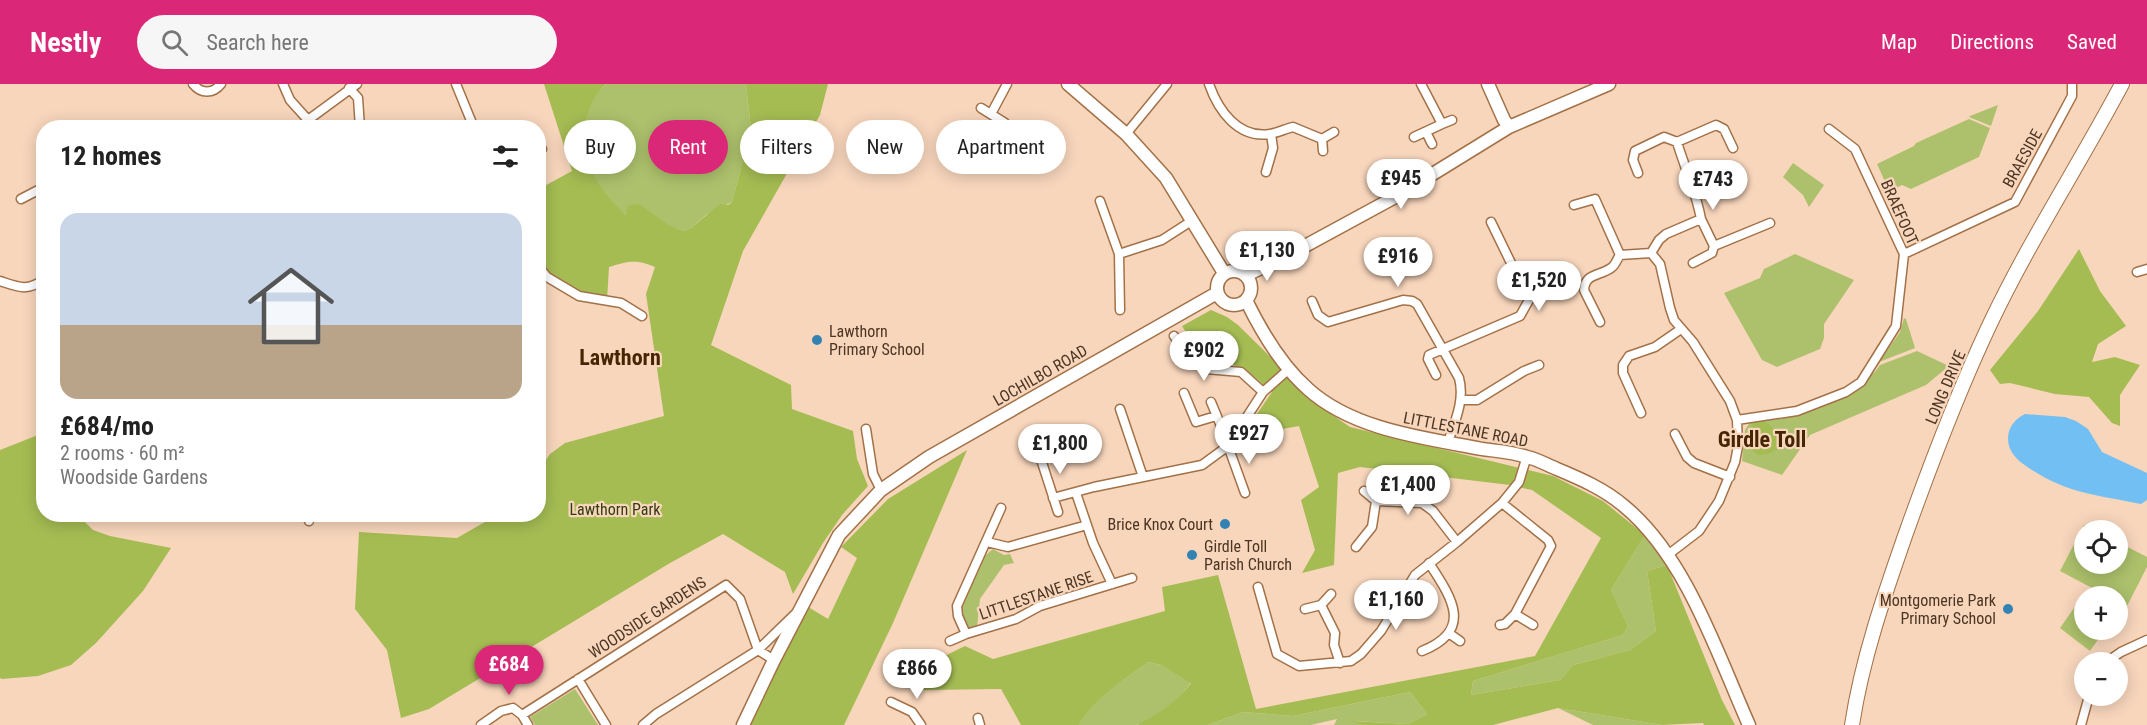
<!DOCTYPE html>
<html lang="en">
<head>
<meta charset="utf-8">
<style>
  :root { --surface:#fff; --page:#f6f6f6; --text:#222; --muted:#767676; --line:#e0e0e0; --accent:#db2777 }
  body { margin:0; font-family:"Roboto Condensed",sans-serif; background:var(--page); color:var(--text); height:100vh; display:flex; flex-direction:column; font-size:22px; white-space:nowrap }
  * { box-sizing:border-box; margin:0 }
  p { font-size:20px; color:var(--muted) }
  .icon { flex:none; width:33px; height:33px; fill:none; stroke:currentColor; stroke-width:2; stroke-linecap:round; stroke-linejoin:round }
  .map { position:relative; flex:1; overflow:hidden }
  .sheet { position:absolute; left:36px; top:36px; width:510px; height:402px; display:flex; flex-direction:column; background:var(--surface); border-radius:24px; box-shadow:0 3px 15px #0003 }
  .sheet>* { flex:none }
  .banner { position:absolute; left:564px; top:36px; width:570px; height:54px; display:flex; gap:12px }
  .buttons { position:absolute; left:2074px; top:436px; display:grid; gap:12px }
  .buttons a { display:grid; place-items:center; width:54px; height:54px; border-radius:50%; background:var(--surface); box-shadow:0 3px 15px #0003; font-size:30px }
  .price { position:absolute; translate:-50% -51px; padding:0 14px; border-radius:21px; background:#fff; color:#222; font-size:20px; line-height:39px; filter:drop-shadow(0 2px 3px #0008) }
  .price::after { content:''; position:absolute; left:50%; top:36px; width:18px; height:14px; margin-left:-9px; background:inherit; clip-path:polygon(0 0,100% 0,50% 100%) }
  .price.selected { background:var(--accent); color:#fff }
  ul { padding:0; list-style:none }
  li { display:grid; align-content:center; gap:12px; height:318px; padding:0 24px }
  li+li { border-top:2px solid var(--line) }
  li span { display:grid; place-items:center; height:186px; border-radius:18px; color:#555 }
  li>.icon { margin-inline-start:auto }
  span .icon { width:108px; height:108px; fill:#fffc; stroke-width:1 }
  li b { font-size:26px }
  h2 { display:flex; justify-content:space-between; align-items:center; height:72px; padding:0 24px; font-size:26px }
  .chip { padding:0 21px; border-radius:27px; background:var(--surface); box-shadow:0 3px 15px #0003; font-size:21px; line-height:54px }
  .chip.selected { background:var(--accent); color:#fff }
  header { display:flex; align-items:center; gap:36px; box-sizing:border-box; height:84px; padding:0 30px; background:var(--accent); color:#fff }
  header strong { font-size:28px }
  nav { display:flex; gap:33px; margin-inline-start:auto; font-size:21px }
  .search { width:420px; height:54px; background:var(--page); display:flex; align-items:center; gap:15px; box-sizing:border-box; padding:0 21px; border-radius:33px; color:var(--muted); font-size:22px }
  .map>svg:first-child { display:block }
</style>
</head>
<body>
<header>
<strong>Nestly</strong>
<div class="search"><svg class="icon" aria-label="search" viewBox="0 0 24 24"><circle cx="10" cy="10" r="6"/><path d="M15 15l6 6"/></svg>Search here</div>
<nav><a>Map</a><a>Directions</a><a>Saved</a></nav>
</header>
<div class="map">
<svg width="2147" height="641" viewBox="0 0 2147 641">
  <rect width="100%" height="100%" fill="#f8d6bc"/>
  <path fill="#adc16c" d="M606,0H746L751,46L732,118L706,131L691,144L683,147C669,141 634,136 625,130C585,102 566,35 606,0Z
    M1998,21L1991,42L1969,33L1970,32Z
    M1969,35L1990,44L1979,73L1911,105L1902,101L1884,110L1880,103L1886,100L1877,80L1914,62L1916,59Z
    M1793,79L1824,101L1809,123L1803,111L1783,93Z
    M1795,170L1854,196L1824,240V254L1820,265L1777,283L1762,276L1724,209L1760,194L1764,185Z
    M1904,234L1906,235L1915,264L1879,278L1900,248Z
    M1917,267L1949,282L1926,301L1810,351L1782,391L1742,377L1745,346L1750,338L1854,306L1872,288L1874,289L1880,281Z
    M2084,441L2097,447H2085V480H2118V458L2147,473V483L2127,522L2118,518V513H2109L2060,487Z
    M1645,451L1667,481L1647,487L1656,547L1630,566L1573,581L1560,596L1471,611L1473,597L1623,551L1628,542L1611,506Z
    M993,465L1004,471L1010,470L1014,479L1004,481L980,515L977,543L970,544L965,542L959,528L972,492L981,475Z
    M2074,524L2085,532V546L2104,547L2090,567L2060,544Z
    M1148,578L1161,581L1191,598C1181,614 1155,637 1136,641C1120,641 1097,641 1079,641C1093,614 1124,596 1148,578Z
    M575,605L598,641H535L530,633Z
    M1410,608L1427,630L1408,640L1355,637L1361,641H1334L1337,635L1311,641H1208L1243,628L1293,632Z
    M1558,624L1662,641H1593Z"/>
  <path fill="#a5bc53" d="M544,0H606C595,10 590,21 586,36C577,74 599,107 626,131L627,123L633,120L641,121L668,141L683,147L691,144L720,120L728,121L732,118L751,46L746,0H828L820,31L743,167L711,261L791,301L792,325L853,347L857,375L868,402L842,431L823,459L793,510L785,488L723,450L670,479L429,625L401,634L387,566L355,525L359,448L457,454L497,431L538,430L539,386L550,370L565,359L664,332L646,210L655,183C637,175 628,177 609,183L607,217L579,212L539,182V105L572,87Z
    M2079,165L2100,207L2126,242L2098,260L2092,278L2115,273L2140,281L2120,311V342L2112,339L2089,313L2055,310L2010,299L2000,300L1990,286L2038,227Z
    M1211,226L1227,233L1238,241L1321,323L1350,343L1553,392L1603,417L1645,451L1611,506L1628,542L1623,551L1473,597L1471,611L1560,596L1573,581L1630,566L1656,547L1647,487L1667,481L1722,616L1735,641H1704L1703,639L1662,641L1558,624L1493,641H1361L1352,637L1408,640L1427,630L1410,608L1293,632L1243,628L1208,641H1137C1158,630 1177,618 1191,599L1161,581L1148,578C1124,596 1094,614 1079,641H1021L1001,605L924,606L882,585L889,573L922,583L965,562L993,575L1165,527L1162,503L1218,491L1256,625L1535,572L1601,454L1532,406L1510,401L1360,383L1338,389L1334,481L1302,489L1315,466L1301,416L1319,403L1299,342L1249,351L1248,343L1272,308L1246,286L1197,266L1182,242Z
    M1761,336C1772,338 1780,353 1780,363L1769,370L1758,371L1744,360L1747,349L1755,337Z
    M43,349L44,430L78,431L93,446L110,452L171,464L143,507L96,559L71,581L38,592L2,595L0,594V366Z
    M967,366L893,539L844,641H751L805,521L828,535L857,474L841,463L888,415Z"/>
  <path fill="#72bff3" d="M2025,330L2065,333L2076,337L2088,345L2102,368L2147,389V416L2141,420C2096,411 2064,409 2026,382C2017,376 2008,367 2008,355C2008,343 2015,335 2025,330Z"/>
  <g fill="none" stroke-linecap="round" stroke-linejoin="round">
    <defs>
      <path id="street" d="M193,0C201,10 213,10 221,0
        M283,0L290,16L308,36
        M456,0L474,44
        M1209,0C1218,26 1238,55 1270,50C1277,49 1285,45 1293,43L1322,55L1323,67
        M349,4L358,14L360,44
        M981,24L1005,39
        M991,30L1007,0
        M1442,40L1452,36
        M301,44L308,36L357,0
        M409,44L412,42
        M1426,48L1432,60
        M1126,50L1167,0
        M1414,53L1442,40L1421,0
        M1322,55L1334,48
        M1677,58L1716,41L1724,45L1733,64
        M538,66L542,65
        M1266,88L1273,64L1271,50
        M1638,89L1633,76L1635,67L1664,53L1677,58
        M21,115L44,103
        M1100,117L1119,170L1162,156L1193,136
        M1574,121L1595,115L1620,171L1651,169
        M1714,162L1770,139
        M1651,169L1660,180L1670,224L1674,236L1693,258L1730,317L1737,336L1738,362L1735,378L1719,417L1699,447L1669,470
        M1651,169L1659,156L1666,150L1701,135C1696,107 1685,85 1677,58
        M1119,170L1120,226
        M1904,170L2015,118L2072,12V0
        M1693,179L1712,169L1714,162L1701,135
        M538,182L547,193L579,212L621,219L642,232
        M2137,188L2147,185
        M0,197C18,203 28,208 44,195
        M1312,217L1318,231L1328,238L1403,216L1412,217L1417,220L1459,294C1465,316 1455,337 1448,358
        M1600,238L1584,206C1585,189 1600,192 1611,184C1615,182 1617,175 1620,171
        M1174,252L1187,270L1206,285L1241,288L1263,308
        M1436,291L1428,275L1429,271L1520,232L1529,216L1491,138
        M1184,309L1196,338L1216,332
        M1461,316H1477L1524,287L1539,281
        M1211,318L1221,342L1234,354
        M1120,325L1143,393
        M1641,329L1623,289V281L1629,272L1655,263L1681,245
        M1737,336L1797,327L1846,308L1861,298L1896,242L1904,170L1855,65L1829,45
        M866,345L873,390L881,406
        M1675,350L1687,373L1694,379L1730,393
        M1228,362L1245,409
        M1037,363L1058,428
        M1364,407L1376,417L1422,419L1433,427L1457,458
        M1076,409L1093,459L1112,500
        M1053,414L1094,403L1202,381L1228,362L1263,308L1289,285
        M308,430L309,437
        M321,430L324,432
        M987,458L1008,463L1087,441
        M1356,463L1372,443L1376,417
        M1258,503L1277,570L1299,582L1351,577L1361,570L1381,547L1415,491L1457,458L1502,419L1519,398L1527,372
        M1321,521L1335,549L1334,561L1340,579
        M1305,525L1321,521L1331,510
        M1515,530L1533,541
        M1500,541L1505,540L1515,530L1551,462L1548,456L1502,419
        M966,550L958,532L957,522L1001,424
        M1450,550L1460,557
        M950,557L966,550L1016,535L1040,522L1132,494
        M1422,567C1474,546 1452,514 1429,479
        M2105,579L2121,568L2147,556
        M578,595L606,641
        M891,618L912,628L921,641
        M522,631L726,501L740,515L758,566L795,530
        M978,634L980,641
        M481,641L501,627L513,624L522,631L528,641
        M643,641L656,630L758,566L774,576
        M2081,641L2089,612"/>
      <path id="secondary" d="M1068,0L1126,50L1166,94L1224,189
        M1488,0L1504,36L1509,43
        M1217 204a17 17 0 1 1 34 0a17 17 0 1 1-34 0Z
        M1246,191L1281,175L1397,112L1509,43L1609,0
        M1246,216C1261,247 1282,282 1308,305C1353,346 1425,354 1482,365C1497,367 1513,368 1527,373C1537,375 1547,381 1557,385C1581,395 1604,405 1624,422C1686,473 1717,569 1749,641
        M743,641L774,576L839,451L881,406L929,373L1217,209"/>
      <path id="primary" d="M1852,641C1862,575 1884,512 1906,449C1931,379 1957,310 1989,242C2028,159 2079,81 2122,0"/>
    </defs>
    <use href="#street" stroke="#a37147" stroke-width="11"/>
    <use href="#secondary" stroke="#a37147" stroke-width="15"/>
    <use href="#primary" stroke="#a37147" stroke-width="16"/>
    <use href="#street" stroke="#fff" stroke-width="8"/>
    <use href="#secondary" stroke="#fff" stroke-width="12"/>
    <use href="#primary" stroke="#fff" stroke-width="14"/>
  </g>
  <g fill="#3382b4" stroke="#f8d6bc" stroke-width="2">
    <circle cx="817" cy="256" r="6"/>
    <circle cx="1225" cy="440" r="6"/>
    <circle cx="1192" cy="471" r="6"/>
    <circle cx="2008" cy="525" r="6"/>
  </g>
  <g text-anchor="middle" stroke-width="4.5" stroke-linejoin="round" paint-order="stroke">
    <g font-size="16" fill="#4b3523" stroke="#f8d6bc">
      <text transform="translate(2022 74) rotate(-61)" y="6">BRAESIDE</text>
      <text transform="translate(1900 128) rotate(66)" y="6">BRAEFOOT</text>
      <text transform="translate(1040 291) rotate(-30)" y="6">LOCHILBO ROAD</text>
      <text transform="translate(1945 303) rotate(-67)" y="6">LONG DRIVE</text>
      <text transform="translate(1466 345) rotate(11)" y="6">LITTLESTANE ROAD</text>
      <text transform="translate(1036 511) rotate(-19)" y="6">LITTLESTANE RISE</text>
      <text transform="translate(647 533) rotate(-33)" y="6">WOODSIDE GARDENS</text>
    </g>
    <g font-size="16" fill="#4b3523" stroke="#f8d6bc" text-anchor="start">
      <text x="829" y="253">Lawthorn<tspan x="829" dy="18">Primary School</tspan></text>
      <text x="1213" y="446" text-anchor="end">Brice Knox Court</text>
      <text x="1204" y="468">Girdle Toll<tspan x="1204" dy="18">Parish Church</tspan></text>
      <text x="1996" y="522" text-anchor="end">Montgomerie Park<tspan x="1996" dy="18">Primary School</tspan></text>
    </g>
    <g font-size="16" fill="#333c11" stroke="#f8d6bc">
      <text x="615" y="431">Lawthorn Park</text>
    </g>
    <g font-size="22" font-weight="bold" fill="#462502" stroke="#f8d6bc">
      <text x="620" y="281">Lawthorn</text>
      <text x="1762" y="363">Girdle Toll</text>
    </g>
  </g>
</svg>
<div class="buttons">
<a><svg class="icon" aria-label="locate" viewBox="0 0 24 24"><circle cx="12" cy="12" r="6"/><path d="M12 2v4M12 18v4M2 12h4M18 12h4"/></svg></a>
<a>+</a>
<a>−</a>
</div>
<b class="price" style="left:1401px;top:126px">£945</b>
<b class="price" style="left:1713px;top:127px">£743</b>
<b class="price" style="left:1267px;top:198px">£1,130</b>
<b class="price" style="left:1398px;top:204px">£916</b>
<b class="price" style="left:1539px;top:228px">£1,520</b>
<b class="price" style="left:1204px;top:298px">£902</b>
<b class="price" style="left:1249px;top:381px">£927</b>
<b class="price" style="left:1060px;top:391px">£1,800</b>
<b class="price" style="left:1408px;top:432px">£1,400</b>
<b class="price" style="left:1396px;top:547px">£1,160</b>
<b class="price selected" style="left:509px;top:612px">£684</b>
<b class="price" style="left:917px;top:616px">£866</b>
<div class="banner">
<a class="chip">Buy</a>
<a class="chip selected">Rent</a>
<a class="chip">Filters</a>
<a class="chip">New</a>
<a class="chip">Apartment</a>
</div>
<section class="sheet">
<h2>12 homes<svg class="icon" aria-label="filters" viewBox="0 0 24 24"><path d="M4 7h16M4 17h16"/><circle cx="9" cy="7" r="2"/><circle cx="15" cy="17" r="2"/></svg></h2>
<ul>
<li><span style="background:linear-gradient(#c9d6e8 60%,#b9a48a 0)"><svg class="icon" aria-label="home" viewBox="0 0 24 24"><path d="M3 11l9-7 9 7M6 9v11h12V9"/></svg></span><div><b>£684/mo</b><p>2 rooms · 60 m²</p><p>Woodside Gardens</p></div></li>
</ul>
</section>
</div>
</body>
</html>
